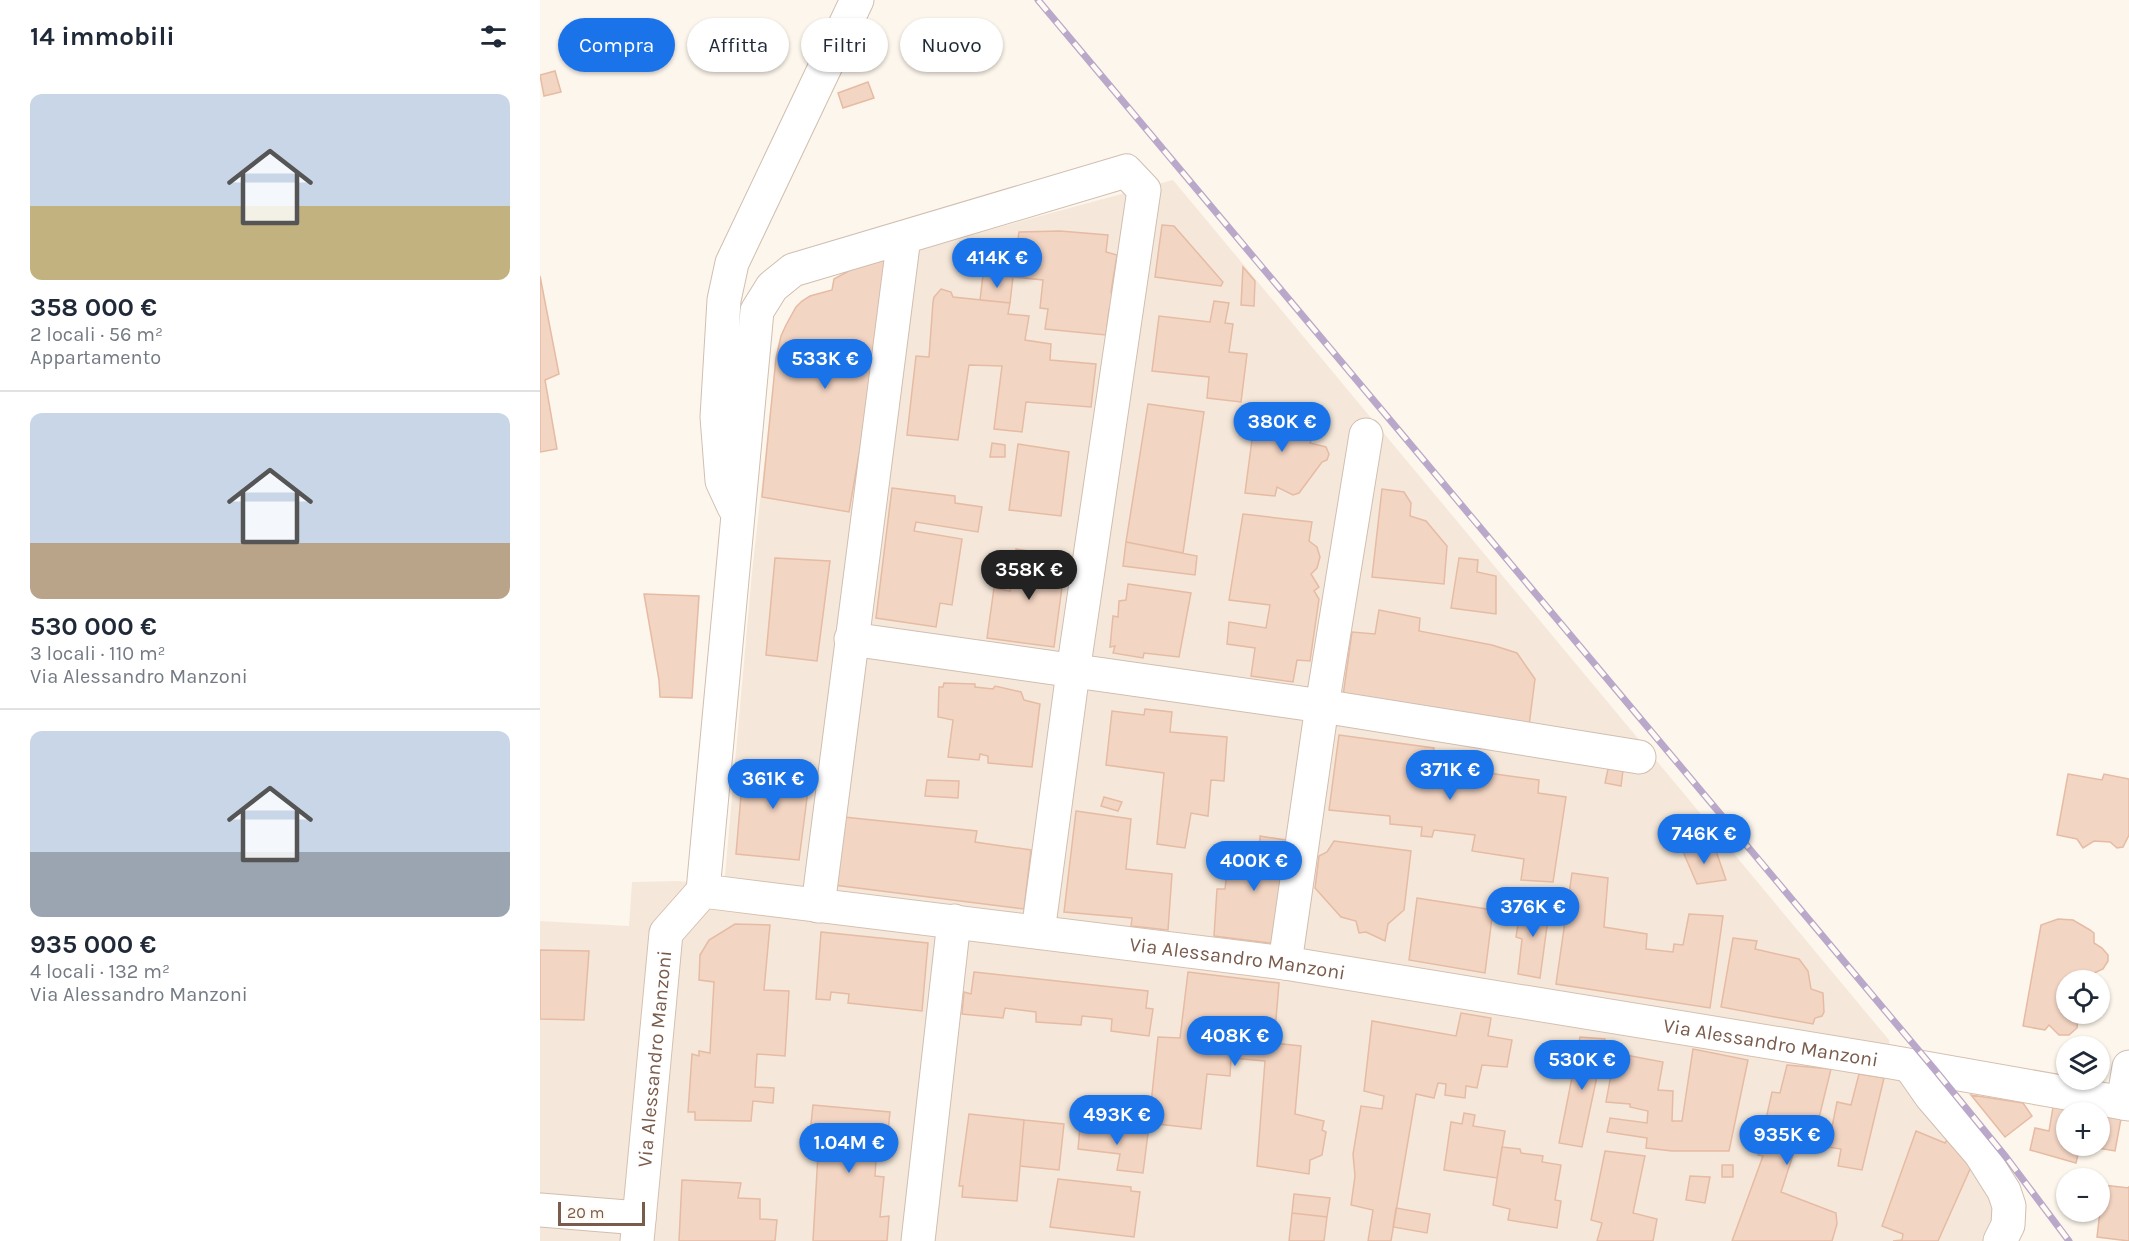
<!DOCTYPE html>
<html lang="it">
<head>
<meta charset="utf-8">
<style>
  :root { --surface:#fff; --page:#f2f2f3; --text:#1f2937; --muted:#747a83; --line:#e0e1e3; --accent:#1a73e8 }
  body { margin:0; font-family:Karla,sans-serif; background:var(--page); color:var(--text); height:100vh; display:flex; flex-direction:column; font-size:22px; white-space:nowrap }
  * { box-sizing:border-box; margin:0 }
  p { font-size:20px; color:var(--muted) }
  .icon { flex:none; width:33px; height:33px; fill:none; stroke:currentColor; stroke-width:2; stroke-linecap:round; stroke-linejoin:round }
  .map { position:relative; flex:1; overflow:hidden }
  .details { display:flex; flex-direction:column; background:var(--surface); width:540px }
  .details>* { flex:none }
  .guide { position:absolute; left:18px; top:18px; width:570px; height:54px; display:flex; gap:12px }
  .buttons { position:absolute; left:1516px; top:970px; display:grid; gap:12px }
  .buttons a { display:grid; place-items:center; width:54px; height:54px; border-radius:50%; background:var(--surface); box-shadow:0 2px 4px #0004; font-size:30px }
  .scale { position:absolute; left:18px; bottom:15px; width:87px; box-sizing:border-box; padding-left:6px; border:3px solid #7a5c4d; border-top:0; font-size:16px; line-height:21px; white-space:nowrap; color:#7a5c4d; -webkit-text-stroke:4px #fffaf3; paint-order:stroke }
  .price { position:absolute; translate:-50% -51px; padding:0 14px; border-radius:21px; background:var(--accent); color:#fff; font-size:20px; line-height:39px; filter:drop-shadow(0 2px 3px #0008) }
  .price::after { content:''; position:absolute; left:50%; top:36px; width:18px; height:14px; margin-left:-9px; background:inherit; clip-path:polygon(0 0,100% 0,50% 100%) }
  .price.current { background:#222; color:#fff }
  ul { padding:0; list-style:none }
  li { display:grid; align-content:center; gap:12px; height:318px; padding:0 30px }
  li+li { border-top:2px solid var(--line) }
  li span { display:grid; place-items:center; height:186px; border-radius:12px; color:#555 }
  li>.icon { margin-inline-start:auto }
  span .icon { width:108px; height:108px; fill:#fffc; stroke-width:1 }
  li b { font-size:26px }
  h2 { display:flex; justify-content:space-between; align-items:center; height:72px; padding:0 30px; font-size:26px }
  .pill { padding:0 21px; border-radius:27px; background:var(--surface); box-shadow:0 2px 4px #0004; font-size:21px; line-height:54px }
  .pill.current { background:var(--accent); color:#fff }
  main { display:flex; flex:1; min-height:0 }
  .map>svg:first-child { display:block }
</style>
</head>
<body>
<main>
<section class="details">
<h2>14 immobili<svg class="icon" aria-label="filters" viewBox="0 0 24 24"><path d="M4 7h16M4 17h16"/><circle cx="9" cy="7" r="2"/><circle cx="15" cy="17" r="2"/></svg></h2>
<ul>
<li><span style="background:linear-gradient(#c9d6e8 60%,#c2b280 0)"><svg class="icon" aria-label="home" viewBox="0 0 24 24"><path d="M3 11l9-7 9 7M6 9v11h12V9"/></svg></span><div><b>358 000 €</b><p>2 locali · 56 m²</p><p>Appartamento</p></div></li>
<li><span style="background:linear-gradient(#c9d6e8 70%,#b9a48a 0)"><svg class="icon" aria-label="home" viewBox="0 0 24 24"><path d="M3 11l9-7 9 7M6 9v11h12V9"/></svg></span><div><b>530 000 €</b><p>3 locali · 110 m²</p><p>Via Alessandro Manzoni</p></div></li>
<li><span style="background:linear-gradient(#c9d6e8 65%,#9aa5b1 0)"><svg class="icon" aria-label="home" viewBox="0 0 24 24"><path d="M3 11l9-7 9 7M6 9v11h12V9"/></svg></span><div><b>935 000 €</b><p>4 locali · 132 m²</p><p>Via Alessandro Manzoni</p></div></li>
</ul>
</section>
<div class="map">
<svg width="1589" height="1241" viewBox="0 0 1589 1241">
  <rect width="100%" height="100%" fill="#fdf6ec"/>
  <path fill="#f5e8da" d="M633,180L1349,1040L1351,1062L1435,1158L1457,1219L1445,1241H0V921L89,926L92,882L138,881L184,886L212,572L236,358L241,336L256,307L270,296L292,290L294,279L316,267L353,258L386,247Z"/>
  <path fill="#f3d5c3" stroke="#e6bba3" stroke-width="1.5" d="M15,71L21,92L4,96L0,75Z
    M328,82L334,98L303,108L298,93Z
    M622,225L634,226L683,282L681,286L615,277Z
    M520,231L568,235L566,252L577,255L571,292L577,291L574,311L569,310L566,335L505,329L508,309L500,308L503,280L473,277L479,232Z
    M353,258L309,512L222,497L236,358L241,336L246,325L256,307L262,301L270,296L292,290L294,279L316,267Z
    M703,267L715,281L714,306L701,305Z
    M443,275L473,277L470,303L440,300Z
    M0,276L19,374L5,380L17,449L0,452Z
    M401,289L411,292L413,297L470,303L468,314L489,316L485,340L511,344L510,360L556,364L551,407L486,402L482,432L454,429L462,366L429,365L418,440L367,435L376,356L389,357L393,302L394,297Z
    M674,301L689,303L685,323L693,324L689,352L707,354L701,402L667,398L669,377L612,371L619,316L670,322Z
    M608,404L664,412L643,553L586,542Z
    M742,408L771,414L769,424L773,434L770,443L786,447L789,454L787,460L782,462L759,493L753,495L737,487L735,496L705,493L716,409L740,416Z
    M452,443L465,445V457H450Z
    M478,444L529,452L521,516L469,510Z
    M352,488L415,496V503L442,507L438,532L376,522L374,531L422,539L412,605L400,603L396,627L336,618Z
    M842,489L864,492L871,503L870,516L886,521L907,546L904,584L832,577Z
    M703,514L772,522L769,541L777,547L780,557L777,568L771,574L779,587L774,591L779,599L770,661L757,660L753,682L711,676L715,648L687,644L689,622L726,628L730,605L689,600Z
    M586,542L657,556L655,575L583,566Z
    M476,549L526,557L514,647L447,638L454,588L470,591Z
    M235,558L290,561L277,661L226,655Z
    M919,558L938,560L937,572L956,576V614L911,608Z
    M588,584L651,593L639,657L604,653L603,658L573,653L575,646L570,647L573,616L578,617L579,601L586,600Z
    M104,594L159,596L152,698L120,697L119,680Z
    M839,610L880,618L879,631L952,645L977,653L995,679L989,726L803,696L812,632L835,634Z
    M404,683L435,684V687L453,689L455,686L481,692L484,700L500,704L492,767L448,763V756L440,754L439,760L408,757L413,720L398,717L399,687H403Z
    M605,709L632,712L630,732L687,737L684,781L671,780L668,816L651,813L645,848L617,844L624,773L566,765L572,711L604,715Z
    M799,735L894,748L890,765L999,780L998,793L1026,797L1013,882L981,880L984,859L932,851L935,835L894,830L892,837L881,836L882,827L850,824V816L789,810Z
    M204,760L271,767L259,860L196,854Z
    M1068,769L1083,770L1081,786L1065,783Z
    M1528,774L1562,780L1564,774L1589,779V835L1583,847L1577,848L1570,842L1554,841L1543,848L1537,839L1517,835Z
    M387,780L419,781L418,798L385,796Z
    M564,797L582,802L578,811L561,806Z
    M536,811L591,819L586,869L632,874L628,930L591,926L592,918L524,912Z
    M304,817L437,831L435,842L491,850L484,909L294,885Z
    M720,836L751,841L739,944L674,936L677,889H685L690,845L720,847Z
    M794,841L871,851L864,910L848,924L845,941L826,932L819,933L816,921L801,917L775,888L779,856L787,852Z
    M1152,843L1156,850L1176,851L1186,880L1157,884L1141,847Z
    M1032,873L1068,878L1064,927L1107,934L1106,949L1133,952L1134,944L1143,945L1149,914L1183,916L1170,1008L1016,984Z
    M877,898L953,910L945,973L869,960Z
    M990,901L1010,904L1000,978L978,974L982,939L976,937L981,906L989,908Z
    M1518,919L1533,920L1550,930L1554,933V943L1562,948L1568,955V961L1563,969L1552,974L1545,981H1527V1014H1546L1538,1018L1537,1028L1529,1035H1519L1509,1025L1505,1030L1483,1026L1501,925Z
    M195,924L230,925L224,990L249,991L245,1056L217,1054L215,1087L234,1088L233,1103L213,1101L211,1121L155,1120V1112H148L152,1054L159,1056V1051L170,1053L174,982L159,980L160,955L169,940Z
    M281,932L388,943L382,1011L308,1003L309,994L291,992L290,1000L276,999Z
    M1193,938L1217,941L1215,949L1259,959L1268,971L1271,989L1283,993L1284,1012L1282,1016L1275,1018L1273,1024L1181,1007Z
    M0,950L49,951L44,1020L0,1019Z
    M434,972L608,991L606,1008L613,1009L609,1036L571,1031L572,1019L542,1016L541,1025L496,1022V1012L465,1008L463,1018L422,1014L424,992L431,994Z
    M648,972L739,983L734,1043L761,1046L755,1114L784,1121L782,1130L786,1132L782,1155L770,1160L769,1174L717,1166L725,1061L691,1058L690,1076L667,1074L661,1129L609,1123L618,1037L640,1038Z
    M921,1013L951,1018L948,1036L972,1040L967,1067L942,1065L937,1088L926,1086L925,1098L905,1095L906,1084L898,1083L894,1098L876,1094L851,1241H828L833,1210L811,1205L815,1176L813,1154L821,1106L842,1109L844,1096L824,1091L832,1021L916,1036Z
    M1040,1037L1065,1039L1042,1147L1019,1143Z
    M1153,1049L1208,1060L1189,1151H1132L1106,1148L1107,1138L1067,1132L1070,1118L1107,1123L1108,1111L1090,1107V1104L1066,1102L1075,1053L1123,1062L1118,1090L1133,1091L1132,1121H1142Z
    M1247,1065L1291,1069L1276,1130L1262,1127L1241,1192L1296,1213L1297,1224L1292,1241H1192L1223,1156L1218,1155L1232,1092L1240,1093Z
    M1319,1074L1344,1078L1322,1170L1298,1166L1301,1149L1288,1147L1297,1102L1311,1105Z
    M1431,1095L1483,1103L1492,1116L1465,1137Z
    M273,1105L350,1112L345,1160L336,1161L335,1176L344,1177L340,1217L349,1216L347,1241H273L278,1154L268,1152Z
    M1513,1107L1546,1113H1527V1146H1540L1536,1163L1490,1150L1495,1128L1509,1131Z
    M924,1113L935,1115L933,1126L965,1131L957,1178L904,1170L911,1122L922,1124Z
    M429,1114L484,1120L477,1201L422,1197L423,1186H419Z
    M1560,1116L1581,1119L1575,1151L1546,1146H1560Z
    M484,1120L524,1124L519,1170L480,1166Z
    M540,1127L608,1133L603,1173L577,1170L580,1154L538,1149Z
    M1376,1131L1405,1143L1412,1132L1435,1158L1398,1241H1353L1362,1240L1363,1234L1342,1226Z
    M962,1147L980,1149L981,1153L1003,1156L1002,1162L1021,1165L1015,1200L1021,1201L1017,1228L968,1220L970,1209L953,1205Z
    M1065,1151L1105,1156L1093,1213L1117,1219L1113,1241H1057L1062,1223L1051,1220Z
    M1182,1165H1193V1177H1182Z
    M1150,1176L1170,1177L1165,1203L1146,1200Z
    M518,1179L591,1187V1191L600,1192L594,1237L510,1227Z
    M142,1180L201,1183L198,1198L220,1199V1219L237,1220L235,1241H139Z
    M1563,1185L1589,1188V1186V1241L1557,1237Z
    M754,1194L790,1198L787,1217L752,1213Z
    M856,1208L890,1214L887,1233L853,1227Z
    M752,1213L787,1217L784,1241H749Z"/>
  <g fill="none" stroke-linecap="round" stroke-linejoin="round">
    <defs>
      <path id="street" d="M194,507L182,481L177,417L184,300L192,263L317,0
        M311,639L782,706L1099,757
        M163,891L217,311L232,287L253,270L586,171L604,190L533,672L498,932
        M278,906L364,237
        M745,963L782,706L826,435
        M1370,1066L1391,1096L1440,1153L1464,1191L1469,1206L1468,1225L1460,1241
        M1583,1103L1589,1067
        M0,1210L99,1218
        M378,1241L414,921"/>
      <g id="secondary">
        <path id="s1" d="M97,1241L126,933L163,891L745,963L1351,1062L1589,1104"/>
      </g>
    </defs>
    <use href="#street" stroke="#d1beb0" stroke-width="35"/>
    <use href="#secondary" stroke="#d6c0b0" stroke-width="35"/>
    <use href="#street" stroke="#fff" stroke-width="33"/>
    <use href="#secondary" stroke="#fff" stroke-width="33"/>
    <defs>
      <path id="rail" d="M498,0L1395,1070L1466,1157L1529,1241"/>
    </defs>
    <use href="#rail" stroke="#b9a8c9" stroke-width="7"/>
    <use href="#rail" stroke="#fffaf3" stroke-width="4.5" stroke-dasharray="14" stroke-linecap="butt"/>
  </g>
  <g text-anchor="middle" stroke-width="6" stroke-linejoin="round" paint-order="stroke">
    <g font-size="20" fill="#7a5c4d" stroke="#fffaf3">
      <text dy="7" stroke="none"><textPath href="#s1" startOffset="904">Via Alessandro Manzoni</textPath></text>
      <text dy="7" stroke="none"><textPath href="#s1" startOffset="1444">Via Alessandro Manzoni</textPath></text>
      <text dy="7" stroke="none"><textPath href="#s1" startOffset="183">Via Alessandro Manzoni</textPath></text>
    </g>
  </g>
</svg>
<div class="buttons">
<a><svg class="icon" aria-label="locate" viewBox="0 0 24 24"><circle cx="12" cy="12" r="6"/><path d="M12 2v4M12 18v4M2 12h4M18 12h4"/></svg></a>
<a><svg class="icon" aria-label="layers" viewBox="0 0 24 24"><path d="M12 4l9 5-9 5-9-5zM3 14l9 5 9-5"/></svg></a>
<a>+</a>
<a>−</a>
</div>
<div class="scale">20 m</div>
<b class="price" style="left:457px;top:289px">414K €</b>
<b class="price" style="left:285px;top:390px">533K €</b>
<b class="price" style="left:742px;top:453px">380K €</b>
<b class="price current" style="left:489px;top:601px">358K €</b>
<b class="price" style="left:910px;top:801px">371K €</b>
<b class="price" style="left:233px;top:810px">361K €</b>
<b class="price" style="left:1164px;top:865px">746K €</b>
<b class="price" style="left:714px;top:892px">400K €</b>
<b class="price" style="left:993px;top:938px">376K €</b>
<b class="price" style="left:695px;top:1067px">408K €</b>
<b class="price" style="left:1042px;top:1091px">530K €</b>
<b class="price" style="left:577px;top:1146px">493K €</b>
<b class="price" style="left:1247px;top:1166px">935K €</b>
<b class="price" style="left:309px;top:1174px">1.04M €</b>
<div class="guide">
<a class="pill current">Compra</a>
<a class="pill">Affitta</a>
<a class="pill">Filtri</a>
<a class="pill">Nuovo</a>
</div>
</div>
</main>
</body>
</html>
